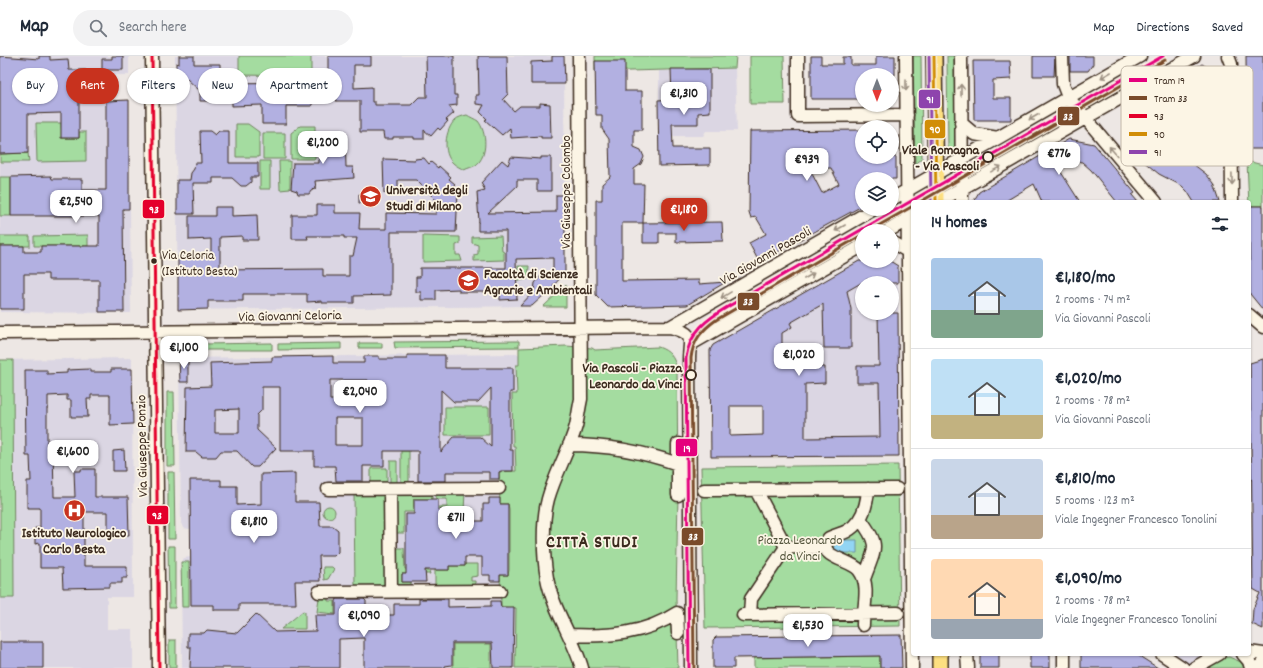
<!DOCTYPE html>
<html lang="en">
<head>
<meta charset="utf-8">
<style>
  :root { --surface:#fff; --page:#f2f2f3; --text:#1f2937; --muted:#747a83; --line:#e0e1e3; --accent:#c8321e }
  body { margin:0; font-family:Dekko,sans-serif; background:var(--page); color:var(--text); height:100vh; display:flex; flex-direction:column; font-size:15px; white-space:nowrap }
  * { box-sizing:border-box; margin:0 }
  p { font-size:13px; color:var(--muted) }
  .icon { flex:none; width:22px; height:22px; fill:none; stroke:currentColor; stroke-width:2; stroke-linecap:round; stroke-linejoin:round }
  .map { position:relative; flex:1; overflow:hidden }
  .sheet { position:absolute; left:911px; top:144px; width:340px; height:456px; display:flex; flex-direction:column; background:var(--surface); border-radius:4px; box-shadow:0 1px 3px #0004 }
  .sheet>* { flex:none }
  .banner { position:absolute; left:12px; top:12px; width:380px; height:36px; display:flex; gap:8px }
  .needle { width:26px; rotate:180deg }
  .buttons { position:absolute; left:855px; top:12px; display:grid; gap:8px }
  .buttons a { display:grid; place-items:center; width:44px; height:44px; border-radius:50%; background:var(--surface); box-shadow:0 1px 3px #0004; font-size:20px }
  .price { position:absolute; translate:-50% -34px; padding:0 9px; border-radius:8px; background:#fff; color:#222; font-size:13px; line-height:26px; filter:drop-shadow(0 1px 2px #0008) }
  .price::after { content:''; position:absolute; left:50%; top:24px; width:12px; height:9px; margin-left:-6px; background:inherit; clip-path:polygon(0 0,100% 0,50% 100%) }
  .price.active { background:var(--accent); color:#fff }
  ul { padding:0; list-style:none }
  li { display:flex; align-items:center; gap:12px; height:100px; padding:0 20px }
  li+li { border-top:1px solid var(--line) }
  li span { display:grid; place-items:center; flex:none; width:112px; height:80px; border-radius:4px; color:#555 }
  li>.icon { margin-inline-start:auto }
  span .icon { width:48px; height:48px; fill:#fffc; stroke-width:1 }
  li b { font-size:17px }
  h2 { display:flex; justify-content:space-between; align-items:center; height:48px; padding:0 20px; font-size:17px }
  .tag { padding:0 14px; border-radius:18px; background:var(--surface); box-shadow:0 1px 3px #0004; font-size:14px; line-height:36px }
  .tag.active { background:var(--accent); color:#fff }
  header { display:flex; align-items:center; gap:24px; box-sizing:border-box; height:56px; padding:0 20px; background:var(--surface); border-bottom:1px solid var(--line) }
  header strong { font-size:19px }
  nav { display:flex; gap:22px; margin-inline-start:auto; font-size:14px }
  .search { width:280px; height:36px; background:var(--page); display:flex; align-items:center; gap:10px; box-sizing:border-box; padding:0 14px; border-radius:22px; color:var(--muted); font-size:15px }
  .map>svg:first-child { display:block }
</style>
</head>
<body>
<header>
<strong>Map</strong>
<div class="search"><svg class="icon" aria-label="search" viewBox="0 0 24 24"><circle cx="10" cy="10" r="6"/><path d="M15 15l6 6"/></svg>Search here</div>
<nav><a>Map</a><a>Directions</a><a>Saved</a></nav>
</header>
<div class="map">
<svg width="1263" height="612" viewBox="0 0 1263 612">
  <rect width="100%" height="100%" fill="#ede7e4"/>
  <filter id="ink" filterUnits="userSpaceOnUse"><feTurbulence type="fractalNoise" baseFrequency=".025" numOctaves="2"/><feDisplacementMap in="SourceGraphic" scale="8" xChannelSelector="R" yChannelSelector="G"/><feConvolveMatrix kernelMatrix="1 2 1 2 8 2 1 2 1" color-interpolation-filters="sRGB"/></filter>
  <g filter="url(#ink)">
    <path fill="#dbd6e3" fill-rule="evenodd" d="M0,0H129V19L0,20Z
      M175,0H564L565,217L532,250L178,254Z
      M735,12L737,75H706L703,80H659V15Z
      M129,44L131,257L0,256V46Z
      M862,203V205H890L898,210L899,400L774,401L771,256ZM862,227H892V257H862ZM787,290H809V296L787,297Z
      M519,298L520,412L517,415H502L499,432L500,448H508L509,452V514L508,519H500L501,548V551L516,552L522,612H182L181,506L184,502L190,501V473L183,472L181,467L179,302Z
      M132,302L133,541H107V573H133V612H0V304Z
      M1169,598H1213L1190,610Z"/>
    <path fill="#a4dca0" stroke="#70835f" d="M239,0H311V20L239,19Z
      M595,0H736L735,12L595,16Z
      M750,0H784L785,48H750Z
      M913,0H921L922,103L915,108Z
      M947,0H954L955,93L948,95Z
      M467,59C470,61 475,63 478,65C487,76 488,100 476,109C473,111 468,112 464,114C461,112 456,110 453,107C442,97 445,74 455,64C458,61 463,60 467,59Z
      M36,67H61L62,82H79V76H86V105L37,106Z
      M236,68H248L259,76V101H236Z
      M300,70H315V103H291V77Z
      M263,77H285V103H263Z
      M28,97L29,106H0V98Z
      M260,105H270V133H260Z
      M279,105H290V133L280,134Z
      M1247,105L1263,109V150H1249Z
      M0,121H11V160H0Z
      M88,179V190H34V180Z
      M0,180H30V190H0Z
      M423,180L460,181V188L456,189V199H460L462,205L423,206Z
      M501,180L502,195L504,196V204L474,205V199L478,198V189L472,187V181Z
      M518,210H529L528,223L518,225Z
      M566,229V251H543Z
      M519,285V291L395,292L394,286Z
      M272,287V294H202V288Z
      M341,287V293L278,294V288Z
      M359,287H382V292H359Z
      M566,290L592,292L595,294L658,291C670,295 674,301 677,313L678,439L676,543L678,612H515L516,552L501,551V548L500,519H508L509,514V453L508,448H500L499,416L516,415L515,390H513L512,338H517L516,309H519V292Z
      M0,304H13L14,542H0Z
      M167,336H174L175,410H167Z
      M445,351H489V379H445Z
      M401,395H409V427H401Z
      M390,405H397V427H390Z
      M898,409L900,570L705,572L701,411Z
      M371,412H387V429H371Z
      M168,416H174L175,483H168Z
      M465,435L464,456H450V453H416V456H404V477H393V436H432V443H414V451H447V443H436V436Z
      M354,436H388V533H355Z
      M323 456a6 6 0 1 1 12 0a6 6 0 1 1-12 0Z
      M168,490H175V552H169Z
      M393,492H404L405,513L429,515L430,518H402V526H411V533H394Z
      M181,506H189V551H182Z
      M465,508H478V520L471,521V525H475V532H435V514H449V510H465Z
      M323,511H332L334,513L328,523L324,524Z
      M328,540V545H335V558L317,556L319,542Z
      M303,555L305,556V573H281Z
      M169,584H176V612H169Z
      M453,588H491V612H453Z
      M880,600V612H754V602Z
      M1229,601L1241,606L1244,612H1203L1222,602Z"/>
    <path fill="#92d5f4" stroke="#6f919e" d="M834,484H857V497H834Z"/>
    <path fill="#b2b0e1" stroke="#3b2a1e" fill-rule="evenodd" d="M0,0L39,3V0H50V4L68,3L69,14H86L87,42L79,43V82H61V57L28,58V97L0,98Z
      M112,0H123V14H102V3H112Z
      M179,0H194V8H220V27L328,26V0H371V9H354V32L372,31V46H375V49H411L419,41H427L426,0H454V39H457V49L449,50L454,57L446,64L448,65L440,74L438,72L431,80L424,74V83H414V81H393V83H384L383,76H360V45H336V42L312,41V50H286V68H262V49L232,50V45H200V35L187,23L176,22V7L179,8Z
      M478,0H507L508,38L503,43L514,55L520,50H540V47L550,48L551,82H541V80L511,82L510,72L502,79L485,64L487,63L480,56L484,49L476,48V39H479Z
      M552,0H564L565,28H531V6L552,5Z
      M811,0H821V8H843V1H851V9H876V0H895V19H862V43H811Z
      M1033,0H1055L1054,20H1033Z
      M1070,0H1093V8L1088,15H1070Z
      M1246,0H1263V93H1247Z
      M595,5H625V35H642V74H634V91L641,94L644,101L641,108L634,113V128H644L643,167H622V225L699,224V228L726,226L687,249L608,251L596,239V144H602V128L610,121L609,83L602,73V59H596Z
      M973,5H1010L1011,23L993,24V42H1011V64H974Z
      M1202,8L1217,17V47H1190L1157,65L1155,77L1163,94L1171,99L1193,108L1206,118L1214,128L1220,146H1194L1187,135L1182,130L1159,118L1143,105L1133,87L1131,78L1134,57L1142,46L1176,27L1175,24Z
      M671,13H710V56L698,57V68H672L673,92H710V109L659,110L658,44L672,43Z
      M129,44V153H123L124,256H99V224H48V218H24V253H0V190H24V196H41V190H99V160H11V121L51,120L52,123H82V134H106V45Z
      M862,74V101H896V123H862V150L759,206L749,187L766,178L756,161L751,162L749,156L750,75ZM809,112H831L839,128L822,137Z
      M200,75H210L215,79L219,75H229V107H258V121H251V126L246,130H241L232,122H213V127H193L194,158H177V124H190L191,117L194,113L195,107H201Z
      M318,79H345L346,111H353L354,122L315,125L316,132L311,135L309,138H298L297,135L291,133L293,107H319Z
      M1069,83L1094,88L1135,137L1132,139L1138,146H1117L1091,114L1082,106L1075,105L1059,113L1080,146H1042L1034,128L1004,146H973L979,136Z
      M511,101L541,103V101H551V135H537V124H517V130L488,157L556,156V139H565V217L553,230L556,233L548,240L544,239L532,250H520L534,235L535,227L541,220L547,222L553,215V202L516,203L517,243L500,244V236H459V233L436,234V244H421V236H416V221H420V212H506V175H478V166H479L477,136L485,134L481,127L502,104L508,109Z
      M424,102L429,108L431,106L438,112L439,110L451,121L449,123L455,128L448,136H458L456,176H391V239L354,240V247H322V245L307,246V238H243V245H208V253L178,254V200H211V183L189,184V160H215V151H232V160L257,159L258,184H242V180L220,181V214L323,213V220H349V200H353L357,182H344V180H307L308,183H292V159H317V149H335V157H360L359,173H386V157L436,158V144L416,124H398V137H384L383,103L415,104V103Z
      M359,138H371V147H359Z
      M1249,150H1263V254L1250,238Z
      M722,166L723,185L676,186V177H659V187H643V167Z
      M859,205H890L898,210V227H875L868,223L847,235L851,253V292H824L823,248L790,267L792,271L782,277V290H809V311H825V327L805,328V382L880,381L879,327H857V310H879L878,257H898L899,400L711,401L710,294L713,289ZM730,350H763V379L730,380Z
      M407,299H445V312H513V336H510V394H513V415H501L499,416V423H489V416H446V425H418V395H384V410H363V425H336L335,410H314V395H280V331H262V354L257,359V374L276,392L258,411H252L237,395H221L216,401H202L196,396H186L187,331L211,330L210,307L272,305V301L333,300V307H364V300H379V303H407ZM330,324H368V344H330ZM491,332V391L480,381H454L441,396V334L454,346H478ZM239,353V377H215V354ZM335,362H363V389H335Z
      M179,302H188V326H180Z
      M1263,303V573L1252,568L1253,553L1260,537L1253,533L1250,307Z
      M90,313V316H111V313H132L133,368L110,369V339H91V343H87L88,361H71V344H67V339L48,340V352H47V390H53L54,441H75L74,415H81V413H95V441H128L129,479H108V456H84V510H127V522H122V527H110V531L63,532L62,512H40V487L35,488V472H40V452H27V425H31L30,400H26L25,314H47V318L67,317V314Z
      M124,394L125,415H113V395Z
      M295,417V446H319L320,470H333L338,474V496L334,500H319L320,525H295L296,548H239V554H214V549H191L190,424H221V430H237V449L261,448V418Z
      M489,442H500V448H508V519H500V525H490V519H482V501H465V510H449V514H425L426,526H402V518H406V458H414V443H438V454H448V458H465V465H483V448H489Z
      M337,543H364L366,545V559H394V548H419V543H448V551L491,550V545H500L501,551H514L513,612H493L492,587H452V609L445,610V612H364V582L339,583V612H190L191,591H188V577H204L207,574L237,577L256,558L275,576L316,575L315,559H336V545Z
      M901,579L902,612H880V600L734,602V612H713V584L716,581Z
      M0,586H43V612H0Z
      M980,598H999V612H980Z
      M1030,598H1050V612H1030Z
      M1081,598H1136L1158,612H1081Z"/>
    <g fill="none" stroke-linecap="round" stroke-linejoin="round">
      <defs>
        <path id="minor" d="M152,0L159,612
          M579,0L581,343C579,352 578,361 576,370C569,395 555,418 548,443C542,465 543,500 547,522C553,554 573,581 582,612
          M798,0V60L907,59
          M906,0L912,612
          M961,0L962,146
          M1062,0L1063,28L1068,41L1156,146
          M1228,0L1231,8L1232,146
          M961,67L974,78L998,82
          M892,143L1140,0
          M938,146L1194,0
          M888,175L913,160
          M892,186L909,196
          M1249,259L1263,271
          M670,271L874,153
          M0,277L670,271C697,278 689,284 689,304L691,612
          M691,288L862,190
          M678,388V439
          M569,389C607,389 641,395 678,408
          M328,433L499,432
          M390,433L391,536
          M704,434L897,433
          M860,463C881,490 875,492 864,523
          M786,491L826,492
          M319,536L500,535
          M743,559L898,557
          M750,559L751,543L786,491L756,434
          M863,569C863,552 871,529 859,514C850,503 814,501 829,482C835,479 842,478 847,475C863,466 867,449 868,433
          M570,579C608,581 645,578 677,557L678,577
          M1249,596L1263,598
          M967,598L968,612
          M1064,598V612
          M1162,598L1183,612
          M1243,598L1249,605L1251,612
          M1194,612L1219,598
          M1257,612L1263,607"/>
        <path id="major" d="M934,0L936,146
          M940,598V612"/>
      </defs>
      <use href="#minor" stroke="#3b2a1e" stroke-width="15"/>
      <use href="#major" stroke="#3b2a1e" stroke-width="18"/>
      <use href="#minor" stroke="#fcf5e5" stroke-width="12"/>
      <use href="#major" stroke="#fddf80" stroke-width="15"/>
      <defs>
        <path id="bus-1" d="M152,0L159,612"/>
        <path id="bus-2" d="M934,0L936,146"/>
        <path id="bus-3" d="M929,0L931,146"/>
      </defs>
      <use href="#bus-1" stroke="#fcf5e5" stroke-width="6"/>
      <use href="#bus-2" stroke="#fcf5e5" stroke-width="6"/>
      <use href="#bus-3" stroke="#fcf5e5" stroke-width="6"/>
      <use href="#bus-1" stroke="#e4002b" stroke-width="3"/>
      <use href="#bus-2" stroke="#d18d06" stroke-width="3"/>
      <use href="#bus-3" stroke="#8e44ad" stroke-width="3"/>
      <defs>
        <path id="tram-1" d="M689,612L686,302C690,275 707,263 729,250L1163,0"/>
        <path id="tram-2" d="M920,146L1165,4
          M869,175L913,150
          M694,612L691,302C693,284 702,274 716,264L862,179"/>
      </defs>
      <use href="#tram-1" stroke="#fcf5e5" stroke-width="6"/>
      <use href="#tram-2" stroke="#fcf5e5" stroke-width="6"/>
      <use href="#tram-1" stroke="#e5007d" stroke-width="3"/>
      <use href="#tram-2" stroke="#7a4b2a" stroke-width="3"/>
    </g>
    <defs><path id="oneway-shaft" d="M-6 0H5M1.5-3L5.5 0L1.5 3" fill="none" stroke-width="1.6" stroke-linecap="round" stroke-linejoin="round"/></defs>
    <g stroke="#9c9082">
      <use href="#oneway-shaft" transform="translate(1106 19) rotate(150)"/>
      <use href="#oneway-shaft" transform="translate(906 29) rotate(90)"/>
      <use href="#oneway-shaft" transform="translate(961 34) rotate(-91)"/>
      <use href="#oneway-shaft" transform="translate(1034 61) rotate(150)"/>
      <use href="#oneway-shaft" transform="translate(1113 95) rotate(-130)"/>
      <use href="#oneway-shaft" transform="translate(996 113) rotate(-29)"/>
      <use href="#oneway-shaft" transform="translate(1232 123) rotate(89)"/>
      <use href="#oneway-shaft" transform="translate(840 172) rotate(150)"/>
      <use href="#oneway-shaft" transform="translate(809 220) rotate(-30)"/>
      <use href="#oneway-shaft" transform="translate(726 239) rotate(149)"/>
    </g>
  </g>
  <defs>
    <symbol id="university-disc" viewBox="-11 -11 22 22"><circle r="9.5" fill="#c8321e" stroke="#fcf5e5"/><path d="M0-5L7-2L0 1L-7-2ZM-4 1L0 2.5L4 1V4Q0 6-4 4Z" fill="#fff"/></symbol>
    <symbol id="hospital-disc" viewBox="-11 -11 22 22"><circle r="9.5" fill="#c8321e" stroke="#fcf5e5"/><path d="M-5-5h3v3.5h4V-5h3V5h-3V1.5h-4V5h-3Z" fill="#fff"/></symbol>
  </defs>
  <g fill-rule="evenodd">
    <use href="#university-disc" x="358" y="128" width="25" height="25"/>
    <use href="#university-disc" x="456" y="212" width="25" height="25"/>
    <use href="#hospital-disc" x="62" y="442" width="25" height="25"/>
  </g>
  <g fill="#fcf5e5" stroke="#3b2a1e" stroke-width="2">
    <circle cx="988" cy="101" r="5"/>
    <circle cx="691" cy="319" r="5"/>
  </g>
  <circle fill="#3b2a1e" stroke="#fcf5e5" stroke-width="1.5" cx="154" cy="205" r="3.5"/>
  <g text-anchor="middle" stroke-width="3.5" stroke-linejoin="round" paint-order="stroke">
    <g font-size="13" fill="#3b2a1e" stroke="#fcf5e5" text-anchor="start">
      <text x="162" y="203">Via Celoria<tspan x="162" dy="16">(Istituto Besta)</tspan></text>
    </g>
    <g font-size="14" font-weight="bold" fill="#3b2a1e" stroke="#fcf5e5" text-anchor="end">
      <text x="979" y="98">Viale Romagna<tspan x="979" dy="16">- Via Pascoli</tspan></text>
      <text x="682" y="316">Via Pascoli - Piazza<tspan x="682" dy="16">Leonardo da Vinci</tspan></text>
    </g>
    <g font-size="14" font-weight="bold" fill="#3b2a1e" stroke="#fcf5e5" text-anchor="start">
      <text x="386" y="138">Università degli<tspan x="386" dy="16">Studi di Milano</tspan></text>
      <text x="484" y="222">Facoltà di Scienze<tspan x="484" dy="16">Agrarie e Ambientali</tspan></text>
      <text x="74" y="481" text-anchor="middle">Istituto Neurologico<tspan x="74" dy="16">Carlo Besta</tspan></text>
    </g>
    <g font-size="14" fill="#3b2a1e" stroke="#fcf5e5">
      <text transform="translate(565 136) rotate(-90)" y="5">Via Giuseppe Colombo</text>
      <text transform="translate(765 199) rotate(-30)" y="5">Via Giovanni Pascoli</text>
      <text transform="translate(290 259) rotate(-1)" y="5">Via Giovanni Celoria</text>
      <text transform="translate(141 390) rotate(-91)" y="5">Via Giuseppe Ponzio</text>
    </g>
    <g font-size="14" fill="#55563e" stroke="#fcf5e5">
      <text x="800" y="488">Piazza Leonardo<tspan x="800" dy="16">da Vinci</tspan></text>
    </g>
    <g font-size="18" font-weight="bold" letter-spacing="1" fill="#3b2a1e" stroke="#fcf5e5">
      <text x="592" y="491">CITTÀ STUDI</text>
    </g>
  </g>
  <rect x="1121" y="10" width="132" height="100" rx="6" fill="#fcf5e5" stroke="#c2b8a9" stroke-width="1"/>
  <rect x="1129" y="22" width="18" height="4" fill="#e5007d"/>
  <rect x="1129" y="40" width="18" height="4" fill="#7a4b2a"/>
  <rect x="1129" y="58" width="18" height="4" fill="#e4002b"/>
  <rect x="1129" y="76" width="18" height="4" fill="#d18d06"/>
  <rect x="1129" y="94" width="18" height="4" fill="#8e44ad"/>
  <g font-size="11" fill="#3b2a1e">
    <text x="1154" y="28">Tram 19</text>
    <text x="1154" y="46">Tram 33</text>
    <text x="1154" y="64">93</text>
    <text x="1154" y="82">90</text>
    <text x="1154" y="100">91</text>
  </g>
  <g stroke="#fcf5e5" stroke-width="1.5">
    <rect x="918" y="33" width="23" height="20" rx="4" fill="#8e44ad"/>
    <rect x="1057" y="50" width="23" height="20" rx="4" fill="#7a4b2a"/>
    <rect x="924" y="63" width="22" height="20" rx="4" fill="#d18d06"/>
    <rect x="142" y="143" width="23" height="20" rx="4" fill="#e4002b"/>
    <rect x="737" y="236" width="23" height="19" rx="4" fill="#7a4b2a"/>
    <rect x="675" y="382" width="23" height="19" rx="4" fill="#e5007d"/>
    <rect x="146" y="449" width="23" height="20" rx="4" fill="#e4002b"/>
    <rect x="681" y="471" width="23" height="19" rx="4" fill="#7a4b2a"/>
  </g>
  <g font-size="11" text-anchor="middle" font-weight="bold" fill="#fff">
    <text x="930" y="47">91</text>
    <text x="1068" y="64">33</text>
    <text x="935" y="77">90</text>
    <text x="154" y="157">93</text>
    <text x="748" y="249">33</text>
    <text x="687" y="396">19</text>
    <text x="157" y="463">93</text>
    <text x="693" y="484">33</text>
  </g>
</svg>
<div class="buttons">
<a><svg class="needle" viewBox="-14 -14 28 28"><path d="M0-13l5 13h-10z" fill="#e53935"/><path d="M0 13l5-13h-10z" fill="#747a83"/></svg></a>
<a><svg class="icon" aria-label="locate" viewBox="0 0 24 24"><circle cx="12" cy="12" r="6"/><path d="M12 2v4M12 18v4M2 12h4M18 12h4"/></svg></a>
<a><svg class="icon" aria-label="layers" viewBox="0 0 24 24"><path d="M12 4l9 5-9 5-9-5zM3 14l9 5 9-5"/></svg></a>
<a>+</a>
<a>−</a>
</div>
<b class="price" style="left:684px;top:60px">€1,310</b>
<b class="price" style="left:323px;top:109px">€1,200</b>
<b class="price" style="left:1059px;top:120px">€776</b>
<b class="price" style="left:807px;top:126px">€939</b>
<b class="price" style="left:76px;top:168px">€2,540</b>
<b class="price active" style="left:684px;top:176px">€1,180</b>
<b class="price" style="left:184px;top:314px">€1,100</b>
<b class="price" style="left:799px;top:321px">€1,020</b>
<b class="price" style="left:360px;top:358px">€2,040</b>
<b class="price" style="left:73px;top:418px">€1,600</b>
<b class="price" style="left:456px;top:484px">€711</b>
<b class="price" style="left:254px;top:488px">€1,810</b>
<b class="price" style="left:364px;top:582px">€1,090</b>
<b class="price" style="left:808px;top:592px">€1,530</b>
<div class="banner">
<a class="tag">Buy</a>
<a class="tag active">Rent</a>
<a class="tag">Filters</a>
<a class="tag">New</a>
<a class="tag">Apartment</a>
</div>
<section class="sheet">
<h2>14 homes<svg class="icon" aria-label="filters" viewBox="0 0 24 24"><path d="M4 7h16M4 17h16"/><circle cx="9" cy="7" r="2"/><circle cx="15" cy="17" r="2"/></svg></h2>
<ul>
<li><span style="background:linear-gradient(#a9c7e8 65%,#7fa58c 0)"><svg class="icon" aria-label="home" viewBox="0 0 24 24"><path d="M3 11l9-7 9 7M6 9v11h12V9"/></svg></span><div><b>€1,180/mo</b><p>2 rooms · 74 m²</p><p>Via Giovanni Pascoli</p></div></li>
<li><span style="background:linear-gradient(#bfe0f5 70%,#c2b280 0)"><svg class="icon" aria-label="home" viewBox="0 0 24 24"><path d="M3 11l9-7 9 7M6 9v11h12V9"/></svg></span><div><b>€1,020/mo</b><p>2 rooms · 78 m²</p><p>Via Giovanni Pascoli</p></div></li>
<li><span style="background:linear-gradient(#c9d6e8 70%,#b9a48a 0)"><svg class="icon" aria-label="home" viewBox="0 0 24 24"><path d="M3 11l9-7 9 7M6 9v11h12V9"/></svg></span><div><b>€1,810/mo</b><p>5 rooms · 123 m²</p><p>Viale Ingegner Francesco Tonolini</p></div></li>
<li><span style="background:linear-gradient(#ffd9b3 75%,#9aa5b1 0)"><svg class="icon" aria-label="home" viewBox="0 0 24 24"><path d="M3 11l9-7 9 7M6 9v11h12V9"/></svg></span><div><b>€1,090/mo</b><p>2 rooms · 78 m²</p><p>Viale Ingegner Francesco Tonolini</p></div></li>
</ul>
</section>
</div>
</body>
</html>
